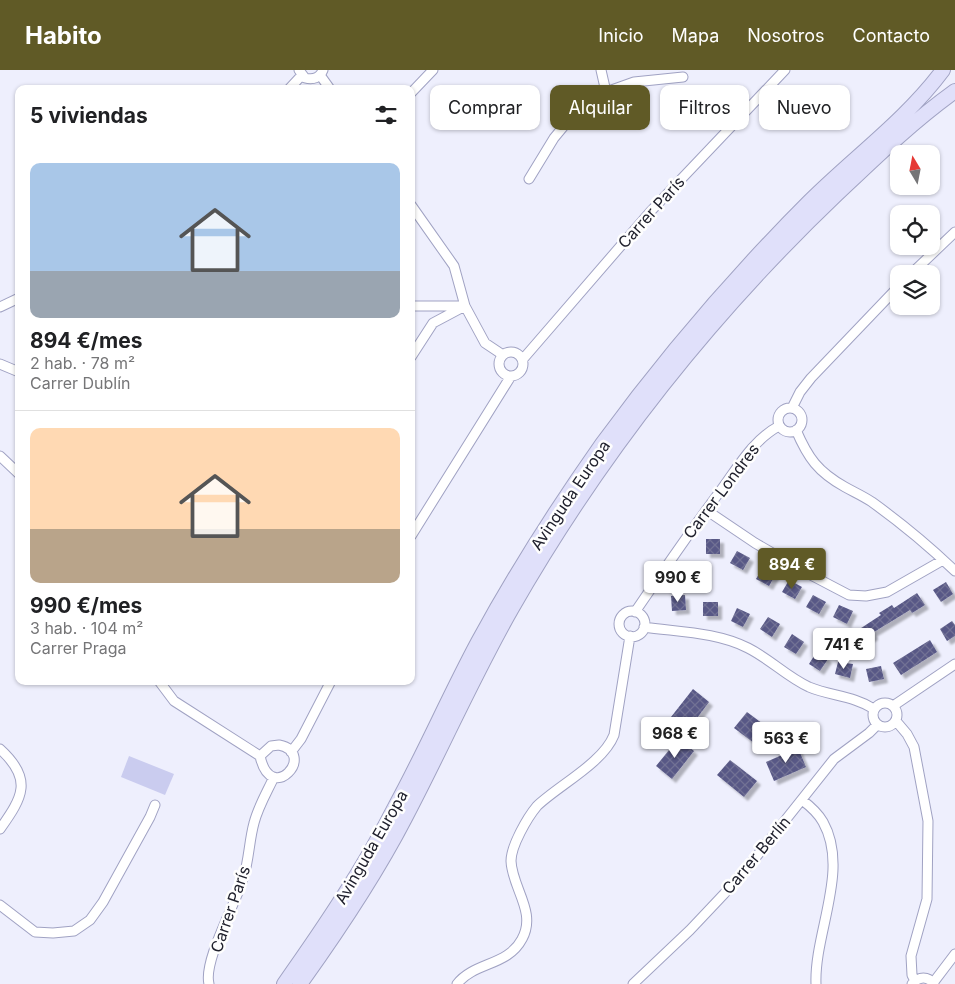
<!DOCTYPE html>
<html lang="es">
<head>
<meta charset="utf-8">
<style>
  :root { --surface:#fff; --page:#f2f2f2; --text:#202124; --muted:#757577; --line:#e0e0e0; --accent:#605a26 }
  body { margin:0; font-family:Inter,sans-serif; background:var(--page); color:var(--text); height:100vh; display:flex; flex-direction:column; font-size:19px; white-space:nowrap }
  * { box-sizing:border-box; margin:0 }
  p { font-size:16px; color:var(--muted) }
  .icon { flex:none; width:28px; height:28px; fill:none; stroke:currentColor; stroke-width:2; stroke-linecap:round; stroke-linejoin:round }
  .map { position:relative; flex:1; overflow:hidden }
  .sheet { position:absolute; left:15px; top:15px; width:400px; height:600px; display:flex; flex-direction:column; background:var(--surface); border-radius:10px; box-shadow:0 1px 4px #0004 }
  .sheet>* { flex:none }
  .banner { position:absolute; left:430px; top:15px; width:450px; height:45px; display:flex; gap:10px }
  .needle { width:32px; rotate:350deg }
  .controls { position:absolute; left:890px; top:75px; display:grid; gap:10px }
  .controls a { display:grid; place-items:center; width:50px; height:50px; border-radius:10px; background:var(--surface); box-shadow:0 1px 4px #0004; font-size:25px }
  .price { position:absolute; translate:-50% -42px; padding:0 11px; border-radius:5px; background:#fff; color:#222; font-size:16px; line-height:32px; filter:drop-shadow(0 1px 2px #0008) }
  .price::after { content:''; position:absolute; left:50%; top:30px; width:15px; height:11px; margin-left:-8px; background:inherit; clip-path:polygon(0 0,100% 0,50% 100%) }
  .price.on { background:var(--accent); color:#fff }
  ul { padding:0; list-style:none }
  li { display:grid; align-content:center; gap:10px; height:265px; padding:0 15px }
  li+li { border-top:1px solid var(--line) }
  li span { display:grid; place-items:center; height:155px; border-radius:10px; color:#555 }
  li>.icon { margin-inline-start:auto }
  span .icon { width:90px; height:90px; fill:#fffc; stroke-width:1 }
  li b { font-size:21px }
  h2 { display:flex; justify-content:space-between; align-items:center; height:60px; padding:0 15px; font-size:21px }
  .chip { padding:0 18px; border-radius:10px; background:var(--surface); box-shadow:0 1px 4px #0004; font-size:18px; line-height:45px }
  .chip.on { background:var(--accent); color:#fff }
  header { display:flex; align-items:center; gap:30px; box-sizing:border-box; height:70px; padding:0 25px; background:var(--accent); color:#fff }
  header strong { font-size:24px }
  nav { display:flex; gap:28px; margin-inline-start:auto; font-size:18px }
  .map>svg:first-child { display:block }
</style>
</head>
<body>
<header>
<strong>Habito</strong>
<nav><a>Inicio</a><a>Mapa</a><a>Nosotros</a><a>Contacto</a></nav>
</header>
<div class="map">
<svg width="955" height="914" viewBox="0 0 955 914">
  <defs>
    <pattern id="building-cross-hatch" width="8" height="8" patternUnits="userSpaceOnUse" patternTransform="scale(1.25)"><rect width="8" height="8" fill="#585886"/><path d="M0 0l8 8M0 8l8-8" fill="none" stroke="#717194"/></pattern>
    <filter id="shadow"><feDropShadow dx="4" dy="4" stdDeviation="1" flood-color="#0004"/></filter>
  </defs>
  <rect width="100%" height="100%" fill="#eeeffd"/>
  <path fill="#caccef" d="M129,686L174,704L165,725L121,707Z"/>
  <path fill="url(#building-cross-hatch)" filter="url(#shadow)" d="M706,469H720V484H706Z
    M737,481L750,488L743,500L730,493Z
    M687,494L700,500L695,512L682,508Z
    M763,497L776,504L769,516L756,509Z
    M789,510L802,517L795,529L782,522Z
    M946,512L953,524L941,532L933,520Z
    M917,523L925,535L912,543L910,540L874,562L873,561L874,566L864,572L858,560L881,545L879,543L892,535L894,538Z
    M685,525L686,540L672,541L671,526Z
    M813,525L826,532L819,544L806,537Z
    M703,532H718V546H703Z
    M839,535L853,541L847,554L833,547Z
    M737,538L750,544L743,557L731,551Z
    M768,547L780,554L772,567L760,559Z
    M952,551L955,555V566L947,571L940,559Z
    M792,564L804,572L796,584L784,577Z
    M930,570L937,582L901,605L893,593Z
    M817,581L828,589L820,601L809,594Z
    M838,592L853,594L850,608L835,604Z
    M881,596L884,609L869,612L866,599Z
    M693,619L709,632L688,660L671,647Z
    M747,642L775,663L762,679L734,658Z
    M678,669L694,681L672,709L656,696Z
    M798,678L806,697L774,711L766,692Z
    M730,690L757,711L744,727L717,705Z"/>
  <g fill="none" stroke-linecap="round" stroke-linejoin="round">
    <defs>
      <path id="street" d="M299,0L305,8C313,10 320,8 323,0
        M320,5L330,19
        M289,19L302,5
        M606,22L634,12L683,7
        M411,23L433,0
        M529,109L554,68L578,39L606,22L601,0
        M411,135L454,196L465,236L485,273L503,285
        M911,204L955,162
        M411,236H463
        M0,237L19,228
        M499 294a12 12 0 1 1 24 0a12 12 0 1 1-24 0Z
        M411,287L433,253L465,236
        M523,289L650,142L785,0
        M0,294L19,302
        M778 350a12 12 0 1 1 24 0a12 12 0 1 1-24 0Z
        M792,338L800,322L811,308L899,216
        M796,360C808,388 818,402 845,417C854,422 863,426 872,432C901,453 929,476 955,501
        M0,386L19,404
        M706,440L755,473L807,503L849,525L866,526L887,522L943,490
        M411,466L511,306
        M619 554a13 13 0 1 1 26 0a13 13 0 1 1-26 0Z
        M635,542C663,501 691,460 721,420C738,397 753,370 779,356
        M644,557C678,562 717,562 748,578C770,589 787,607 809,617C831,626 854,626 874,639
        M159,611L174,631L260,686
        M873 645a12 12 0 1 1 24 0a12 12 0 1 1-24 0Z
        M893,636L955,594
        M896,651L907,664L914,677L928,751L927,829L911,886L912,905L915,911
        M279,675C318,683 271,737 260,686L271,676Z
        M0,679C33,709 23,727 0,759
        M291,682L301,669L331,611
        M802,730C810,736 818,743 823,752C850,800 814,863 816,914
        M0,835L35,862L53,863L74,861L90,850L103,832L150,747L155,735
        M933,913L955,884
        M209,914C203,891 236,833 243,809C249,791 249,771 254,753C258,737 267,722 274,707
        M457,914C474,892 508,896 522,869C537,842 512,818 511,791C511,776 527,748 537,736C559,715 603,693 614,665L630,566
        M633,914L690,860L724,824L756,787L834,689L869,663L877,655
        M912,914C919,906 928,906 934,914"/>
      <path id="secondary" d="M284,914C325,856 364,798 396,735C425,682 449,626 478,572C515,504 557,438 602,374C665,288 734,207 809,132C853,88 906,50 943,0
        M300,914C338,861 375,806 405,748C442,678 473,606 512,538C599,386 710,245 837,124C875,88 912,52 955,21"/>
    </defs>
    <use href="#street" stroke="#a0a2c3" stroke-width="11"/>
    <use href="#secondary" stroke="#a0a2c3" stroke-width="16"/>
    <use href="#street" stroke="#fff" stroke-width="9"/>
    <use href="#secondary" stroke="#e0e0fa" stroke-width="14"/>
  </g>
  <g text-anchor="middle" stroke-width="5" stroke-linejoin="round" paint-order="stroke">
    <g font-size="16" fill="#20212d" stroke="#fefefe">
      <text transform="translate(651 142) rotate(-48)" y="6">Carrer París</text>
      <text transform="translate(721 421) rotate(-53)" y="6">Carrer Londres</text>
      <text transform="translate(570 425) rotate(-56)" y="6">Avinguda Europa</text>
      <text transform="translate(371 777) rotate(-60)" y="6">Avinguda Europa</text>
      <text transform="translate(756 785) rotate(-50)" y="6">Carrer Berlín</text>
      <text transform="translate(230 839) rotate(-71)" y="6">Carrer París</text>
    </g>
  </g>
</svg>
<div class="controls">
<a><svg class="needle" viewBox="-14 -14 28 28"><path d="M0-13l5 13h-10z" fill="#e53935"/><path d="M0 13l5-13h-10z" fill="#757577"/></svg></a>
<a><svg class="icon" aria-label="locate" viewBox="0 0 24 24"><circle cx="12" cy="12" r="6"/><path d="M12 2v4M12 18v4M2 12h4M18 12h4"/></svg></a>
<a><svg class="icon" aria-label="layers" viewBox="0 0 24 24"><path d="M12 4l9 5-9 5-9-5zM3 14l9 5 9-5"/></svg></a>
</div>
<b class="price on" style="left:792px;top:520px">894 €</b>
<b class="price" style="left:678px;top:533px">990 €</b>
<b class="price" style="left:844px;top:600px">741 €</b>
<b class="price" style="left:675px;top:689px">968 €</b>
<b class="price" style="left:786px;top:694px">563 €</b>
<div class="banner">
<a class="chip">Comprar</a>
<a class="chip on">Alquilar</a>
<a class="chip">Filtros</a>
<a class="chip">Nuevo</a>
</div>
<section class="sheet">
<h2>5 viviendas<svg class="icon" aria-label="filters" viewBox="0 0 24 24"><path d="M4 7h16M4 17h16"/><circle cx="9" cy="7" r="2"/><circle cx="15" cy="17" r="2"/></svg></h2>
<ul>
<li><span style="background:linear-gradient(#a9c7e8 70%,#9aa5b1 0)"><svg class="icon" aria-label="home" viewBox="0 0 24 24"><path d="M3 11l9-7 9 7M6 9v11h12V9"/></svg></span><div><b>894 €/mes</b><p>2 hab. · 78 m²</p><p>Carrer Dublín</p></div></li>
<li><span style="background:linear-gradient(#ffd9b3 65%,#b9a48a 0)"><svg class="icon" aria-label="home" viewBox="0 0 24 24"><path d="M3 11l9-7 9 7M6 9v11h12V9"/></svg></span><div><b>990 €/mes</b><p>3 hab. · 104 m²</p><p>Carrer Praga</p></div></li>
</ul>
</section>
</div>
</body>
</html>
